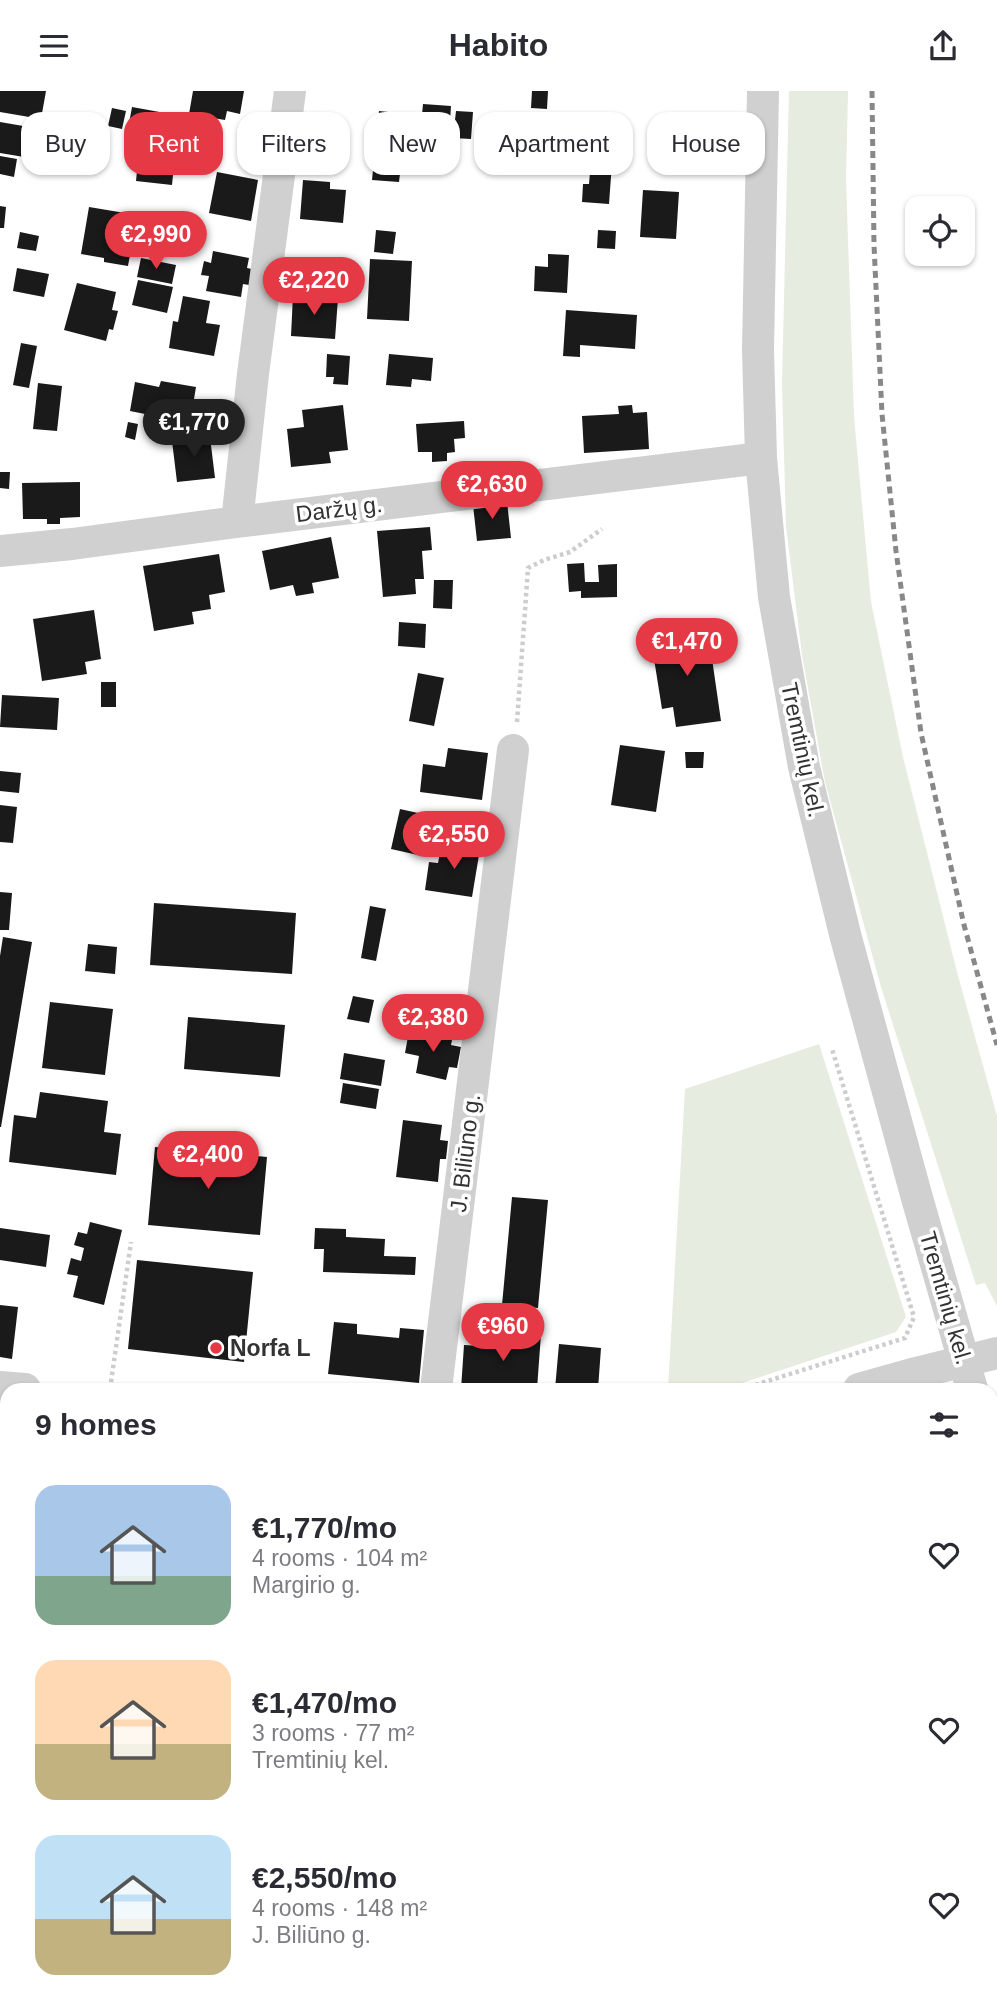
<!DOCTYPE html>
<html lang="en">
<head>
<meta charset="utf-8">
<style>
  :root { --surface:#fff; --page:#f2f2f3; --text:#2b2b33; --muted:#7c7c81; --accent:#e63946 }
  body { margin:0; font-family:Arial,sans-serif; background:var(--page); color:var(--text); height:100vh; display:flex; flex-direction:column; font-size:26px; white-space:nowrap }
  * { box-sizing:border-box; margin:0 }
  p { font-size:23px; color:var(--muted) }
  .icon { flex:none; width:38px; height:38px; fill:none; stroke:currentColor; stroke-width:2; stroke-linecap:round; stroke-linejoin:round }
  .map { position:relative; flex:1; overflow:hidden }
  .side { position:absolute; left:0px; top:1292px; width:998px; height:625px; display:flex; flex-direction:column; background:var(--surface); border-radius:21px 21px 0 0; box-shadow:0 2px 5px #0004 }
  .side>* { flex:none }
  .top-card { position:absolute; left:21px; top:21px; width:956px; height:63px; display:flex; gap:14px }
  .controls { position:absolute; left:905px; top:105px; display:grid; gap:14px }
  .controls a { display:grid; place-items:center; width:70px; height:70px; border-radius:14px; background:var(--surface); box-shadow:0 2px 5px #0004; font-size:35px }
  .price { position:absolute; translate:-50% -60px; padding:0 16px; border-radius:24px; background:var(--accent); color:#fff; font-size:23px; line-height:46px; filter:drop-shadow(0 2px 4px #0008) }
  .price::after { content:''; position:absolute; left:50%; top:42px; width:21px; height:16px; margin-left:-10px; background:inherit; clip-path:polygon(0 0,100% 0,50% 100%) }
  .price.current { background:#222; color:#fff }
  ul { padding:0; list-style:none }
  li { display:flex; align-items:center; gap:21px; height:175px; padding:0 35px }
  li span { display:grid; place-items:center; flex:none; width:196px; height:140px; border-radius:21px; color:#555 }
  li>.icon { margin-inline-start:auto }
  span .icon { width:84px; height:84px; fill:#fffc; stroke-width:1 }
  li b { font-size:30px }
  h2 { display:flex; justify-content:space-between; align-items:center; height:84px; padding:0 35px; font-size:30px }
  .tag { padding:0 24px; border-radius:21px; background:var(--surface); box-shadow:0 2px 5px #0004; font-size:24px; line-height:63px }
  .tag.current { background:var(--accent); color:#fff }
  header { display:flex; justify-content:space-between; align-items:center; height:91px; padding:0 35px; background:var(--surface); font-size:32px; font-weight:700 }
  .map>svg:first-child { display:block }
</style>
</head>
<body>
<header><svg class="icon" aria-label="menu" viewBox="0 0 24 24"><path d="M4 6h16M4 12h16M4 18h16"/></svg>Habito<svg class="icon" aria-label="share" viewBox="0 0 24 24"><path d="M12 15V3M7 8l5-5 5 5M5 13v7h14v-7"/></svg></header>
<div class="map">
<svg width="997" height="1916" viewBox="0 0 997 1916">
  <rect width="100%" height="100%" fill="#fff"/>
  <path fill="#e6ecdf" d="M789,0H848L846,88L854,326L871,511L903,666L957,881L997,1025V1215L985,1192L976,1194L881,896L825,691L802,564L786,435L782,292Z
    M819,953L906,1226L896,1241L724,1298H668L685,998Z"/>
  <path fill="#1a1a1a" d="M0,0H46L41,28L0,21Z
    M193,0H244L240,23L227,20L225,29L189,23Z
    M532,0H548L547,18L531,17Z
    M423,13L451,15L449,47L420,45Z
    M132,16L165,22L161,49L127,44Z
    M112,17L126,20L122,38L108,35Z
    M379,20L407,23L399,91L372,89Z
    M456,20L473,21L471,48L453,47Z
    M0,31L29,36L24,66L0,62Z
    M484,45L529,47L528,75H511V81L483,80Z
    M140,51L176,54L172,94L136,90Z
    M0,65L17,68L14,86L0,83Z
    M591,70L612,72L609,113L582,111L583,93H589Z
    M217,81L258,89L251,130L209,122Z
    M303,89L330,91V98L346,99L343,132L300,128Z
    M643,99L679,101L676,148L640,146Z
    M0,115L6,116L4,137H0Z
    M89,116L137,124L128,175L104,171V167L81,163Z
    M376,139L396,141L393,163L374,161Z
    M598,139L616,140L615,158L597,157Z
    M20,141L39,145L36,160L17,157Z
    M213,160L249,167L247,177L252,178L249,194L243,193L241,206L206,200L209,185L201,184L204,170L211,172Z
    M548,163L569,164L567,202L534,200L535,175L548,176Z
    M141,167L176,174L172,193L137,186Z
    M370,168L412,170L409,230L367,228Z
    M17,177L49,183L44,206L13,200Z
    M138,189L173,196L167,222L132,214Z
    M77,192L116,201L112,219L118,220L113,239L109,238L106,250L64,239Z
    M293,204L338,207L335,248L291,245Z
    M183,205L210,210L206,232L220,234L214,265L169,257L173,230L178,231Z
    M566,219L637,224L635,258L580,254V266L563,265Z
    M21,252L37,255L29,297L13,294Z
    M327,263L350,265L348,294L333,293L334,286H326Z
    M389,263L433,267L431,290L412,288L411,296L386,294Z
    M161,290L196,296L190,332L130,320L135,291L159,296Z
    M38,292L62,295L57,340L33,338Z
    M343,314L348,359L329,361L331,372L291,376L287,338L304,336L302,319Z
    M632,314L633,322L647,321L649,358L584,362L582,325L619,323L618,315Z
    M464,330L465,347L454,348L455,361L447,362V370L432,371V361H418L416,333Z
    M128,331L138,333L135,349L125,346Z
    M210,346L215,387L177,391L172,350Z
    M0,381H10L9,398L0,397Z
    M80,391V426L60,427V433H47V428H23L22,392Z
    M507,410L511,447L477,450L473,414Z
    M430,436L432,459L422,460L424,488H415L416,503L383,506L377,440Z
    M331,446L339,487L312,492L314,502L296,505L293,494L270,499L262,460Z
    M219,463L225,501L209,504L211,518L192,521L194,533L154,540L143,475Z
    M584,472L585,491H599L598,474L617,473V506L581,507V500L569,501L567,473Z
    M434,489H453L452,518L433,517Z
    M94,519L101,568L85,571L87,583L42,590L33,528Z
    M399,531L426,533L425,557L398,555Z
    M708,540L721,630L676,636L673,616L662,618L651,549Z
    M418,582L444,587L434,635L409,630Z
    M101,591H116V616H101Z
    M2,604L59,607L57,639L0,636Z
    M620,654L665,660L656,721L611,714Z
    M448,657L488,662L482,709L420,701L423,673L445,676Z
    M685,661H704L703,677H686Z
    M0,680L21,682L19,702L0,700Z
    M0,714L17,716L13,752L0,751Z
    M400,718L427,724L418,764L391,758Z
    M442,752L480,758L472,806L425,799L429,771L438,772Z
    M0,801L12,802L9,839H0Z
    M154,812L296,822L292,883L150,874Z
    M370,815L386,818L376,870L361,867Z
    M3,846L32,851L1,1036H0V865Z
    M88,853L117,856L115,883L85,880Z
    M353,905L374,909L369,932L347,928Z
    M50,911L113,918L105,984L42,977Z
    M188,926L285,934L280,986L184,978Z
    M409,940L452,949L451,954L461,956L457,977L449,976L446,989L416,982L419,965L405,962Z
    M344,962L385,969L381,995L340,988Z
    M343,992L379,998L376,1018L340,1012Z
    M40,1001L108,1010L104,1041L121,1043L116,1084L9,1071L14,1024L36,1027Z
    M403,1029L442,1034L440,1049L448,1050L446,1068H440L438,1091L396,1086Z
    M155,1056L267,1066L260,1144L148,1134Z
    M512,1106L548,1109L538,1217L502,1214Z
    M90,1131L122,1139L104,1214L73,1206L78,1185L67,1183L71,1167L81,1170L84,1157L74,1154L78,1141L87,1143Z
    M0,1137L50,1144L46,1176L0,1169Z
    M315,1137L346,1138V1146L385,1148L384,1165L416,1166L415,1184L323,1181L324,1158H314Z
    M137,1169L253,1181L244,1271L128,1258Z
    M0,1214L18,1216L12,1268L0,1266Z
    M334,1231L357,1233V1243L399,1247L400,1237L424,1239L419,1292L328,1283Z
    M500,1240L541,1243L537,1298H461L464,1254L499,1256Z
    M559,1253L601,1257L598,1298H555Z
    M997,1832V1865L990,1866V1833Z
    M7,1838V1862L0,1863V1840Z
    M990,1873H997V1909L990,1910Z
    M189,1909H219L221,1916H169Z
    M253,1909H290V1914L278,1916H254Z
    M585,1909H622L623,1916H586Z
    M691,1909H781L782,1916H692Z
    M801,1909H837L838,1912L801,1915Z"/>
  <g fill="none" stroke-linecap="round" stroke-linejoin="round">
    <path stroke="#cdcdcd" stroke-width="4.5" stroke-dasharray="3.5 3.5" stroke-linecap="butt" d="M517,631L528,477L544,469L570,461L602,438
      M110,1298L131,1151
      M742,1298L905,1247L914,1226L832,958"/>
    <path stroke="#d0d0d0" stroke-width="32" d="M763,0L758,259L761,367L774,506L804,676L846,847L917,1107L972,1298
      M237,431L253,283L290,0
      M0,460L72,453L237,431L761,367
      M0,1296L25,1298
      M436,1298L513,659
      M859,1298L916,1282L997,1262
      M990,1370L997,1394
      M0,1637L7,1673
      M52,1909L54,1916
      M350,1909L351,1916"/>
    <path stroke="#888" stroke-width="5" stroke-dasharray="7 5" stroke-linecap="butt" d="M872,0L874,154L882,323L896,460L921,642L964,834L997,954"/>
  </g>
  <circle fill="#e63946" stroke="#fff" stroke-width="2.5" cx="216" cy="1257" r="7"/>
  <g text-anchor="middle" stroke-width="7" stroke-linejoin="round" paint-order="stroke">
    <g font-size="23" fill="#333" stroke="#fff">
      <text transform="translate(339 418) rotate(-7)" y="8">Daržų g.</text>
      <text transform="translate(803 659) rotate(78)" y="8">Tremtinių kel.</text>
      <text transform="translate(465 1062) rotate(-83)" y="8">J. Biliūno g.</text>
      <text transform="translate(946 1207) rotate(74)" y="8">Tremtinių kel.</text>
    </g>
    <g font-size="23" font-weight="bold" fill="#333" stroke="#fff" text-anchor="start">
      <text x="230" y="1265">Norfa L</text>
    </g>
  </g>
</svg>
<div class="controls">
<a><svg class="icon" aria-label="locate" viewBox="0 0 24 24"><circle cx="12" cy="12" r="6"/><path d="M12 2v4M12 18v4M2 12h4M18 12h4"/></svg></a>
</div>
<b class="price" style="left:156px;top:180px">€2,990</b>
<b class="price" style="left:314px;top:226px">€2,220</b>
<b class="price current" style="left:194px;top:368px">€1,770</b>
<b class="price" style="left:492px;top:430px">€2,630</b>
<b class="price" style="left:687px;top:587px">€1,470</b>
<b class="price" style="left:454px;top:780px">€2,550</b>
<b class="price" style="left:433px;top:963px">€2,380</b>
<b class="price" style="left:208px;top:1100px">€2,400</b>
<b class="price" style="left:503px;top:1272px">€960</b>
<div class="top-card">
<a class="tag">Buy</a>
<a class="tag current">Rent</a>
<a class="tag">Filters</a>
<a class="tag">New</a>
<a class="tag">Apartment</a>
<a class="tag">House</a>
</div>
<section class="side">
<h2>9 homes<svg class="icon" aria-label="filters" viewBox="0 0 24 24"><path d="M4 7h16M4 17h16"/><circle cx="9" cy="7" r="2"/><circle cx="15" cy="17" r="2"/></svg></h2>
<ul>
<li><span style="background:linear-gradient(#a9c7e8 65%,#7fa58c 0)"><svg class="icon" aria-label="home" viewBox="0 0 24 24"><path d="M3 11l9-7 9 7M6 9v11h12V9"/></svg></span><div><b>€1,770/mo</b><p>4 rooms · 104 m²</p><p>Margirio g.</p></div><svg class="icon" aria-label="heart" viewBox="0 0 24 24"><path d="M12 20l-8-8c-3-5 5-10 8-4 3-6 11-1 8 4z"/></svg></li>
<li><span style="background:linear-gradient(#ffd9b3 60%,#c2b280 0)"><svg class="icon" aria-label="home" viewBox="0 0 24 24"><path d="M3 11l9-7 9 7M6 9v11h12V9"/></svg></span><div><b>€1,470/mo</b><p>3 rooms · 77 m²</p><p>Tremtinių kel.</p></div><svg class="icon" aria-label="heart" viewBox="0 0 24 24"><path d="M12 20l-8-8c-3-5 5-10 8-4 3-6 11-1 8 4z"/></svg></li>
<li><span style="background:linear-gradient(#bfe0f5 60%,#c2b280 0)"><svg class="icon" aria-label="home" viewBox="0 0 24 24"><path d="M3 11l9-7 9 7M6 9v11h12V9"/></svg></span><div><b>€2,550/mo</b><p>4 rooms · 148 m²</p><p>J. Biliūno g.</p></div><svg class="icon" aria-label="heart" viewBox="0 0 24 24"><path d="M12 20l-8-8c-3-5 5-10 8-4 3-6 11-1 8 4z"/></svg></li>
</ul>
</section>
</div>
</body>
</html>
